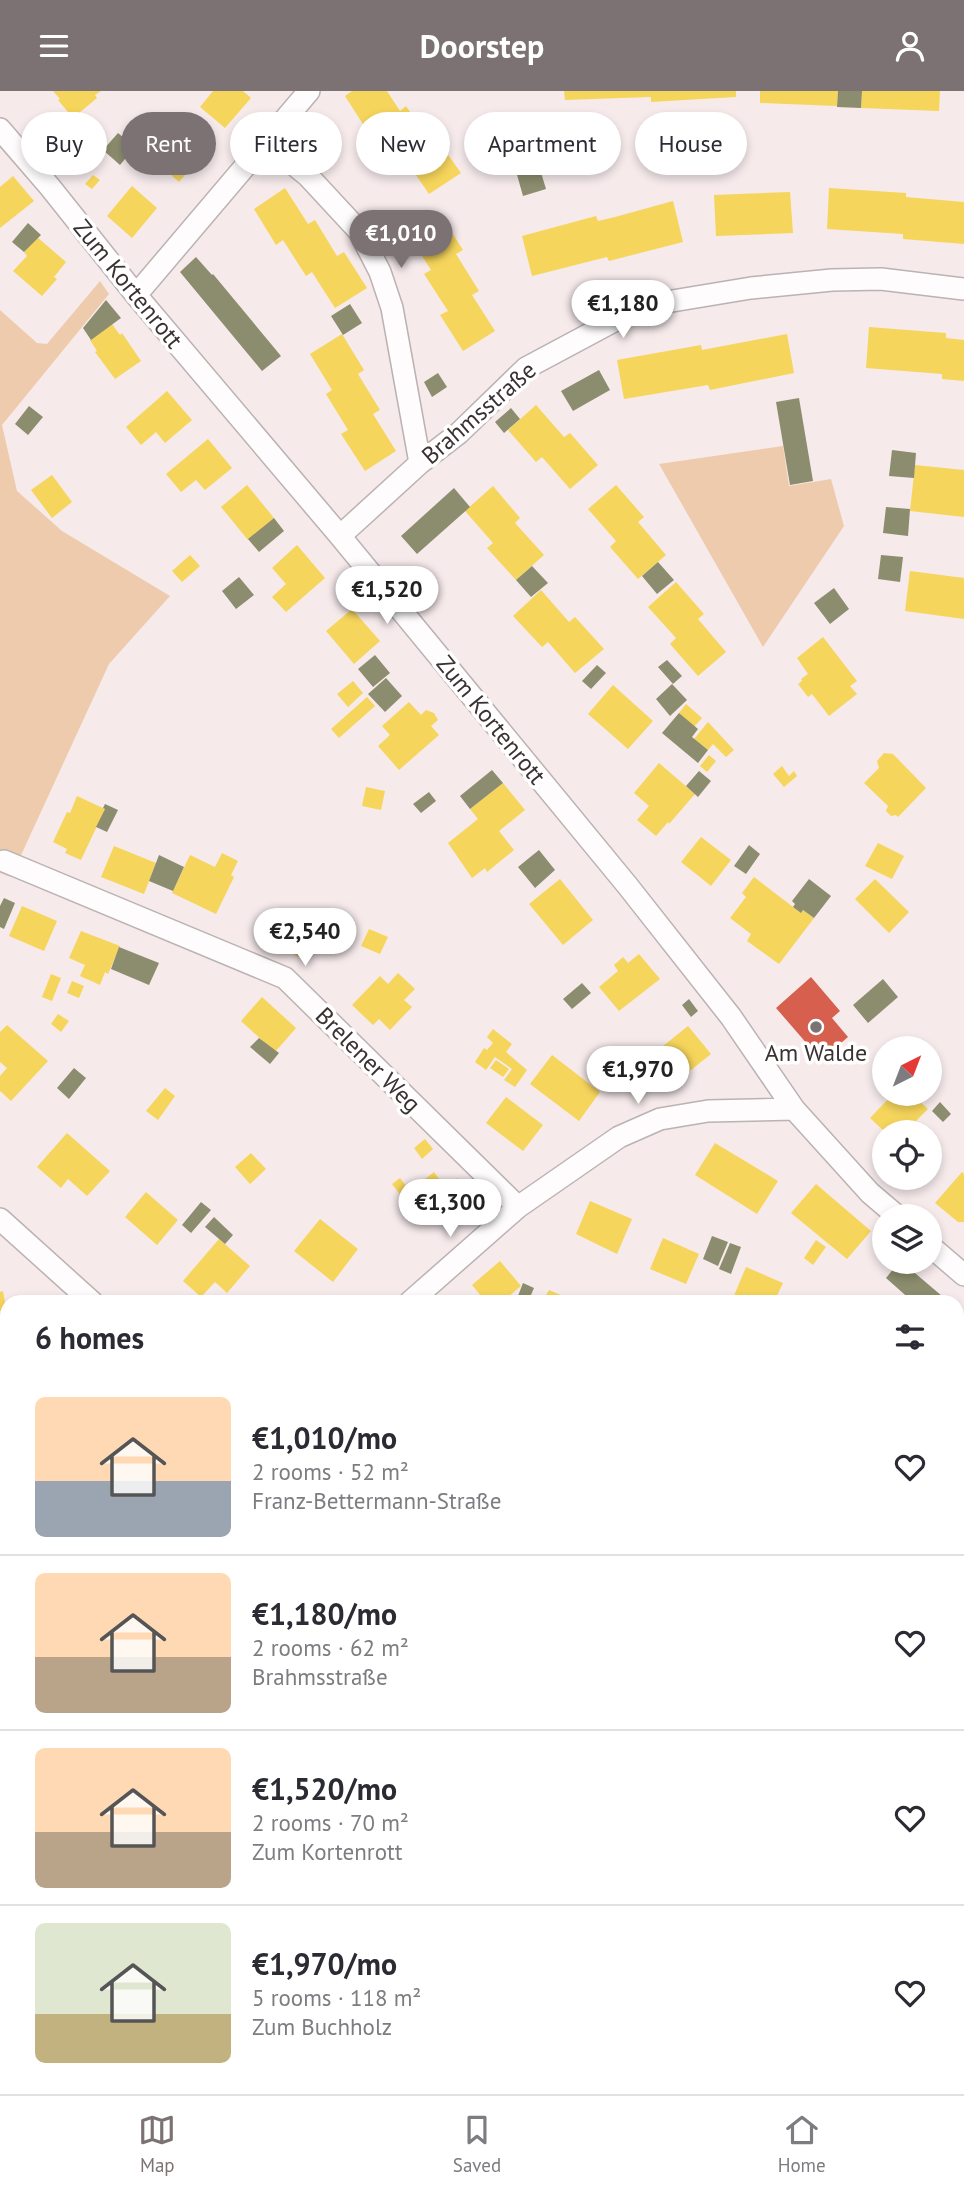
<!DOCTYPE html>
<html lang="en">
<head>
<meta charset="utf-8">
<style>
  :root { --surface:#fff; --page:#f2f2f3; --text:#2b2b33; --muted:#7c7c81; --line:#e1e1e2; --accent:#7c7273 }
  body { margin:0; font-family:"PT Sans",sans-serif; background:var(--page); color:var(--text); height:100vh; display:flex; flex-direction:column; font-size:26px; white-space:nowrap }
  * { box-sizing:border-box; margin:0 }
  p { font-size:23px; color:var(--muted) }
  .icon { flex:none; width:38px; height:38px; fill:none; stroke:currentColor; stroke-width:2; stroke-linecap:round; stroke-linejoin:round }
  .map { position:relative; flex:1; overflow:hidden }
  .side { position:absolute; left:0px; top:1204px; width:964px; height:800px; display:flex; flex-direction:column; background:var(--surface); border-radius:21px 21px 0 0; box-shadow:0 4px 10px #0003 }
  .side>* { flex:none }
  .hud { position:absolute; left:21px; top:21px; width:922px; height:63px; display:flex; gap:14px }
  .needle { width:46px; rotate:42deg }
  .tools { position:absolute; left:872px; top:945px; display:grid; gap:14px }
  .tools a { display:grid; place-items:center; width:70px; height:70px; border-radius:50%; background:var(--surface); box-shadow:0 4px 10px #0003; font-size:35px }
  .price { position:absolute; translate:-50% -60px; padding:0 16px; border-radius:24px; background:#fff; color:#222; font-size:23px; line-height:46px; filter:drop-shadow(0 2px 4px #0008) }
  .price::after { content:''; position:absolute; left:50%; top:42px; width:21px; height:16px; margin-left:-10px; background:inherit; clip-path:polygon(0 0,100% 0,50% 100%) }
  .price.active { background:var(--accent); color:#fff }
  ul { padding:0; list-style:none }
  li { display:flex; align-items:center; gap:21px; height:175px; padding:0 35px }
  li+li { border-top:2px solid var(--line) }
  li span { display:grid; place-items:center; flex:none; width:196px; height:140px; border-radius:10px; color:#555 }
  li>.icon { margin-inline-start:auto }
  span .icon { width:84px; height:84px; fill:#fffc; stroke-width:1 }
  li b { font-size:30px }
  h2 { display:flex; justify-content:space-between; align-items:center; height:84px; padding:0 35px; font-size:30px }
  .pill { padding:0 24px; border-radius:32px; background:var(--surface); box-shadow:0 4px 10px #0003; font-size:24px; line-height:63px }
  .pill.active { background:var(--accent); color:#fff }
  header { display:flex; justify-content:space-between; align-items:center; height:91px; padding:0 35px; background:var(--accent); color:#fff; font-size:32px; font-weight:700 }
  .dock { display:flex; justify-content:space-around; align-items:center; height:98px; border-top:2px solid var(--line); background:var(--surface); font-size:19px; color:var(--muted) }
  .dock a { display:grid; justify-items:center; gap:4px }
  .dock .active { color:var(--accent) }
  .map>svg:first-child { display:block }
</style>
</head>
<body>
<header><svg class="icon" aria-label="menu" viewBox="0 0 24 24"><path d="M4 6h16M4 12h16M4 18h16"/></svg>Doorstep<svg class="icon" aria-label="person" viewBox="0 0 24 24"><circle cx="12" cy="8" r="4"/><path d="M4 21q1-7 8-7t8 7"/></svg></header>
<div class="map">
<svg width="964" height="2003" viewBox="0 0 964 2003">
  <rect width="100%" height="100%" fill="#f6eaeb"/>
  <path fill="#efcbae" d="M100,190L109,203L2,334L17,400L62,440L170,505L109,573L11,786L0,782V219L37,252L47,253Z
    M783,355L789,395L831,388L844,435L763,556L659,373Z"/>
  <path fill="#f6d55c" d="M53,0H101L95,4L97,7L73,27L58,9L60,8Z
    M213,0H243L251,7L225,37L200,16Z
    M352,0H387L400,20L406,15L430,51L436,47L461,82L429,103L405,68L399,72L375,37L368,41L345,5Z
    M564,0H736V6L651,11V6L565,9Z
    M760,0H838L837,15L760,12Z
    M862,0H940L939,20L861,17Z
    M179,39L204,61L179,91L154,69Z
    M93,84L100,89L92,98L85,93Z
    M13,85L34,110L0,137V96Z
    M132,95L157,117L132,147L107,125Z
    M285,97L308,133L315,129L337,165L344,161L367,197L335,217L312,181L306,185L283,149L276,154L254,118Z
    M829,97L906,102V106L964,111V153L903,148V143L827,138Z
    M790,101L793,142L716,145L714,104Z
    M673,110L683,151L609,170L607,166L532,185L522,145L596,125L598,130L615,126Z
    M440,123L463,159L456,163L479,200L472,204L495,240L463,260L440,224L448,220L424,183L431,179L408,143Z
    M37,146L66,171L54,186L57,188L42,205L13,180L27,165L24,161Z
    M112,233L120,244L122,242L141,270L115,288L95,261L97,260L90,249Z
    M869,236L946,242V247L964,249V290L942,288V283L866,277Z
    M342,243L364,279L358,283L380,319L373,323L396,360L365,380L341,343L348,339L326,303L332,299L310,263Z
    M787,243L794,282L710,299L708,294L624,308L617,269L701,254L702,259Z
    M167,300L192,329L165,352L156,341L141,354L126,336Z
    M536,314L564,346L570,342L598,374L570,398L542,366L536,371L508,339Z
    M208,348L232,377L205,399L196,389L181,401L166,383Z
    M915,374L964,379V426L910,420Z
    M52,384L72,411L52,427L31,399Z
    M247,394L274,427L248,449L221,416Z
    M616,394L644,426L638,431L666,464L638,488L610,456L616,450L588,418Z
    M493,395L520,427L515,432L544,464L516,489L487,457L493,452L465,420Z
    M297,454L325,487L286,521L272,506L286,493L272,477Z
    M190,464L200,475L182,491L172,480Z
    M910,480L964,487V528L905,520Z
    M676,491L704,523L698,528L726,561L698,585L670,553L676,547L648,516Z
    M541,499L569,531L575,526L604,558L575,582L548,551L542,556L513,525Z
    M352,518L380,550L354,573L326,540Z
    M823,546L857,590L850,595L857,603L829,625L812,603L808,606L798,593L802,590L801,588L808,583L797,567Z
    M353,590L363,602L348,616L337,603Z
    M613,594L653,630L628,658L588,623Z
    M367,606L375,615L339,647L331,638Z
    M409,611L421,624L426,619L434,622L438,629L431,635L439,644L399,679L378,655L390,644L382,635Z
    M686,613L702,627L694,636L679,622Z
    M708,631L734,659L726,666L713,653L708,659L694,648Z
    M884,662L893,663L926,697L898,726L896,724L891,725L886,720L888,715L864,692L879,677L877,670Z
    M709,664L716,670L707,681L700,675Z
    M659,672L695,703L669,733L668,731L656,745L637,729L649,715L634,702Z
    M782,675L789,685L794,680L797,685L784,696L773,683Z
    M503,692L525,719L499,740L514,759L487,781L485,777L472,787L448,752L478,728L470,718Z
    M366,696L385,700L381,719L362,715Z
    M77,705L105,718L81,769L65,762L67,758L53,751L67,721L70,722Z
    M701,746L731,769L711,795L681,771Z
    M878,752L904,765L892,788L865,775Z
    M114,755L156,772L144,803L101,786Z
    M222,762L238,770L231,784L234,786L216,823L172,802L190,764L215,776Z
    M754,786L801,822L803,819L814,827L779,873L747,850L751,843L730,827L746,806L742,802Z
    M560,788L593,829L563,854L529,813Z
    M875,788L909,821L889,842L855,808Z
    M22,815L57,830L44,860L9,845Z
    M286,822L314,838L299,866L271,850Z
    M369,838L388,846L380,863L361,855Z
    M81,840L120,855L108,883L105,881L100,894L80,885L85,874L69,867Z
    M639,863L660,888L619,920L599,896L618,880L614,874L623,866L628,872Z
    M398,882L415,898L404,909L412,916L390,939L379,928L373,934L352,914L380,885L388,893Z
    M51,883L61,887L52,910L42,906Z
    M72,890L84,895L79,907L67,902Z
    M262,906L296,937L275,961L241,930Z
    M58,923L69,930L61,941L51,933Z
    M7,934L48,970L11,1010L0,1000V985L7,977L0,971V941Z
    M688,935L711,963L676,991L653,963Z
    M493,938L512,953L506,961L527,979L515,996L504,989L512,978L495,966L486,979L475,971L484,957L487,959L493,952L487,946Z
    M552,964L600,1001L579,1030L530,993Z
    M496,969L509,978L503,986L490,977Z
    M165,997L175,1005L158,1029L146,1020Z
    M893,1003H912L928,1018L905,1041H885L870,1027Z
    M506,1006L543,1034L523,1060L486,1032Z
    M67,1042L110,1080L87,1105L68,1088L61,1097L37,1076Z
    M425,1048L433,1058L422,1068L414,1057Z
    M715,1052L778,1090L757,1123L695,1084Z
    M251,1062L266,1078L250,1093L235,1076Z
    M434,1081L443,1093L446,1090L448,1094L457,1087L477,1114L450,1134L420,1092Z
    M962,1081L964,1083V1131H958L935,1112Z
    M400,1087L410,1100L402,1106L392,1093Z
    M816,1093L871,1140L847,1168L791,1122Z
    M146,1101L178,1129L157,1154L125,1126Z
    M590,1110L632,1128L617,1163L576,1143Z
    M320,1128L358,1158L333,1191L294,1160Z
    M663,1147L699,1163L686,1193L650,1178Z
    M219,1148L250,1175L227,1202L215,1191L201,1206L183,1190Z
    M816,1149L826,1156L813,1174L804,1167Z
    M884,1162V1171H899L892,1179L878,1168Z
    M500,1170L521,1195L502,1211H486L472,1194Z
    M746,1176L783,1192L774,1211H743L733,1207Z
    M549,1199L577,1211H542Z
    M3,1200L6,1218L0,1220V1201Z
    M7,1220V1264L0,1266V1222Z
    M0,1332L7,1358V1363L0,1365Z
    M957,1382L964,1385V1430L957,1426Z
    M957,1534L964,1536V1567L958,1587Z
    M0,1564L7,1570V1590L0,1583Z
    M957,1636L964,1638V1685L958,1705Z
    M7,1797V1835L0,1838V1800Z
    M0,1967L7,1968V1997H32L34,2003H0Z
    M71,1997H122L121,2003H70Z
    M191,1997H231L230,2003H191Z
    M467,1997H493L492,2003Z
    M580,1997H613L612,2003H587V1999Z
    M639,1997H681L679,2003H638Z"/>
  <path fill="#d6604d" d="M811,886L840,920L832,927L848,946L821,969L776,917Z
    M6,1590L7,1655L0,1658V1593Z"/>
  <path fill="#8c8c6e" d="M838,0H862L861,17L837,16Z
    M526,32L546,98L523,105L504,38Z
    M118,42L135,56L120,74L103,59Z
    M28,132L41,144L24,161L12,151Z
    M196,166L212,184L213,183L281,265L262,280L180,181Z
    M106,209L121,227L91,249L83,237Z
    M350,213L362,232L343,244L331,225Z
    M599,279L610,299L573,320L561,300Z
    M438,282L447,296L432,306L424,291Z
    M799,307L813,390L790,394L776,311Z
    M29,315L43,326L28,344L15,333Z
    M511,317L520,328L504,342L495,331Z
    M892,359L916,362L914,387L889,385Z
    M454,397L470,416L417,463L401,445Z
    M886,416L910,418L908,445L883,442Z
    M274,427L284,440L259,461L248,448Z
    M881,464L903,466L900,491L878,488Z
    M658,471L674,489L657,503L642,485Z
    M532,475L548,492L531,506L516,489Z
    M239,486L254,504L236,518L222,500Z
    M834,497L849,518L830,533L814,512Z
    M375,564L390,582L373,596L358,578Z
    M667,569L682,585L673,593L658,576Z
    M597,574L606,582L591,598L582,590Z
    M386,587L402,605L385,621L368,603Z
    M672,593L687,609L670,625L656,608Z
    M679,622L698,638L692,646L708,659L698,672L662,642Z
    M492,679L503,692L470,718L460,705Z
    M699,680L711,690L698,706L686,695Z
    M429,701L436,710L421,722L413,713Z
    M105,713L118,719L107,741L96,736L105,718L103,717Z
    M749,754L760,763L746,783L734,775Z
    M539,759L555,779L535,797L518,776Z
    M159,764L184,776L173,800L149,790Z
    M809,788L831,805L814,827L803,819L801,822L793,816L795,813L792,810Z
    M4,807L15,812L4,838L0,836V815Z
    M271,824L282,830L271,850L260,844Z
    M119,856L159,872L149,894L111,878Z
    M883,888L898,906L868,932L853,914Z
    M582,892L591,902L572,918L563,908Z
    M689,908L698,920L691,926L682,914Z
    M259,947L279,962L270,973L250,956Z
    M74,977L86,987L69,1008L57,997Z
    M940,1011L951,1023L943,1031L932,1020Z
    M201,1111L211,1119L191,1142L182,1134Z
    M214,1126L233,1144L225,1153L205,1136Z
    M712,1145L728,1151L718,1175L703,1168Z
    M730,1152L741,1156L731,1183L719,1178Z
    M899,1171H902L949,1211H913L886,1187Z
    M523,1192L534,1197L528,1211L516,1210Z
    M957,1500L964,1502V1522L957,1520Z
    M542,1997L565,2001V2003H540Z"/>
  <g fill="none" stroke-linecap="round" stroke-linejoin="round">
    <path stroke="#bf9fca" stroke-width="8" d="M0,1757L7,1756
      M957,1935L964,1941"/>
    <defs>
      <path id="minor" d="M0,38L50,96L136,204L340,445L627,794L731,926L794,1018L870,1102L897,1125
        M265,50L308,85L359,140L380,181L392,217L420,372
        M136,204L309,0
        M340,445L420,372L459,342L526,277L642,215L751,197L832,189L881,188L964,198
        M4,770L285,887L518,1116
        M0,1128L92,1211
        M929,1154L964,1184
        M410,1211L518,1116L619,1046L660,1028L708,1020L794,1018
        M0,1285L7,1284
        M957,1610L964,1612
        M0,1729L7,1728
        M271,1997L274,2003
        M352,1997L387,2003"/>
    </defs>
    <use href="#minor" stroke="#bbb2b3" stroke-width="24"/>
    <use href="#minor" stroke="#fefcfc" stroke-width="21"/>
  </g>
  <circle fill="#7c7273" stroke="#fff" stroke-width="2.5" cx="816" cy="936" r="7"/>
  <g text-anchor="middle" stroke-width="7" stroke-linejoin="round" paint-order="stroke">
    <g font-size="24" fill="#3a3132" stroke="#fff">
      <text transform="translate(128 193) rotate(51)" y="8">Zum Kortenrott</text>
      <text transform="translate(479 322) rotate(-41)" y="8">Brahmsstraße</text>
      <text transform="translate(491 629) rotate(51)" y="8">Zum Kortenrott</text>
      <text transform="translate(368 969) rotate(45)" y="8">Brelener Weg</text>
    </g>
    <g font-size="24" fill="#3a3132" stroke="#fff">
      <text x="816" y="970">Am Walde</text>
    </g>
  </g>
</svg>
<div class="tools">
<a><svg class="needle" viewBox="-14 -14 28 28"><path d="M0-13l5 13h-10z" fill="#e53935"/><path d="M0 13l5-13h-10z" fill="#7c7c81"/></svg></a>
<a><svg class="icon" aria-label="locate" viewBox="0 0 24 24"><circle cx="12" cy="12" r="6"/><path d="M12 2v4M12 18v4M2 12h4M18 12h4"/></svg></a>
<a><svg class="icon" aria-label="layers" viewBox="0 0 24 24"><path d="M12 4l9 5-9 5-9-5zM3 14l9 5 9-5"/></svg></a>
</div>
<b class="price active" style="left:401px;top:179px">€1,010</b>
<b class="price" style="left:623px;top:249px">€1,180</b>
<b class="price" style="left:387px;top:535px">€1,520</b>
<b class="price" style="left:305px;top:877px">€2,540</b>
<b class="price" style="left:638px;top:1015px">€1,970</b>
<b class="price" style="left:450px;top:1148px">€1,300</b>
<div class="hud">
<a class="pill">Buy</a>
<a class="pill active">Rent</a>
<a class="pill">Filters</a>
<a class="pill">New</a>
<a class="pill">Apartment</a>
<a class="pill">House</a>
</div>
<section class="side">
<h2>6 homes<svg class="icon" aria-label="filters" viewBox="0 0 24 24"><path d="M4 7h16M4 17h16"/><circle cx="9" cy="7" r="2"/><circle cx="15" cy="17" r="2"/></svg></h2>
<ul>
<li><span style="background:linear-gradient(#ffd9b3 60%,#9aa5b1 0)"><svg class="icon" aria-label="home" viewBox="0 0 24 24"><path d="M3 11l9-7 9 7M6 9v11h12V9"/></svg></span><div><b>€1,010/mo</b><p>2 rooms · 52 m²</p><p>Franz-Bettermann-Straße</p></div><svg class="icon" aria-label="heart" viewBox="0 0 24 24"><path d="M12 20l-8-8c-3-5 5-10 8-4 3-6 11-1 8 4z"/></svg></li>
<li><span style="background:linear-gradient(#ffd9b3 60%,#b9a48a 0)"><svg class="icon" aria-label="home" viewBox="0 0 24 24"><path d="M3 11l9-7 9 7M6 9v11h12V9"/></svg></span><div><b>€1,180/mo</b><p>2 rooms · 62 m²</p><p>Brahmsstraße</p></div><svg class="icon" aria-label="heart" viewBox="0 0 24 24"><path d="M12 20l-8-8c-3-5 5-10 8-4 3-6 11-1 8 4z"/></svg></li>
<li><span style="background:linear-gradient(#ffd9b3 60%,#b9a48a 0)"><svg class="icon" aria-label="home" viewBox="0 0 24 24"><path d="M3 11l9-7 9 7M6 9v11h12V9"/></svg></span><div><b>€1,520/mo</b><p>2 rooms · 70 m²</p><p>Zum Kortenrott</p></div><svg class="icon" aria-label="heart" viewBox="0 0 24 24"><path d="M12 20l-8-8c-3-5 5-10 8-4 3-6 11-1 8 4z"/></svg></li>
<li><span style="background:linear-gradient(#dfe7d0 65%,#c2b280 0)"><svg class="icon" aria-label="home" viewBox="0 0 24 24"><path d="M3 11l9-7 9 7M6 9v11h12V9"/></svg></span><div><b>€1,970/mo</b><p>5 rooms · 118 m²</p><p>Zum Buchholz</p></div><svg class="icon" aria-label="heart" viewBox="0 0 24 24"><path d="M12 20l-8-8c-3-5 5-10 8-4 3-6 11-1 8 4z"/></svg></li>
</ul>
</section>
</div>
<nav class="dock">
<a class="active"><svg class="icon" aria-label="map" viewBox="0 0 24 24"><path d="M3 6l6-2 6 2 6-2v14l-6 2-6-2-6 2zM9 4v14M15 6v14"/></svg>Map</a>
<a><svg class="icon" aria-label="saved" viewBox="0 0 24 24"><path d="M7 4h10v16l-5-4-5 4z"/></svg>Saved</a>
<a><svg class="icon" aria-label="home" viewBox="0 0 24 24"><path d="M3 11l9-7 9 7M6 9v11h12V9"/></svg>Home</a>
</nav>
</body>
</html>
